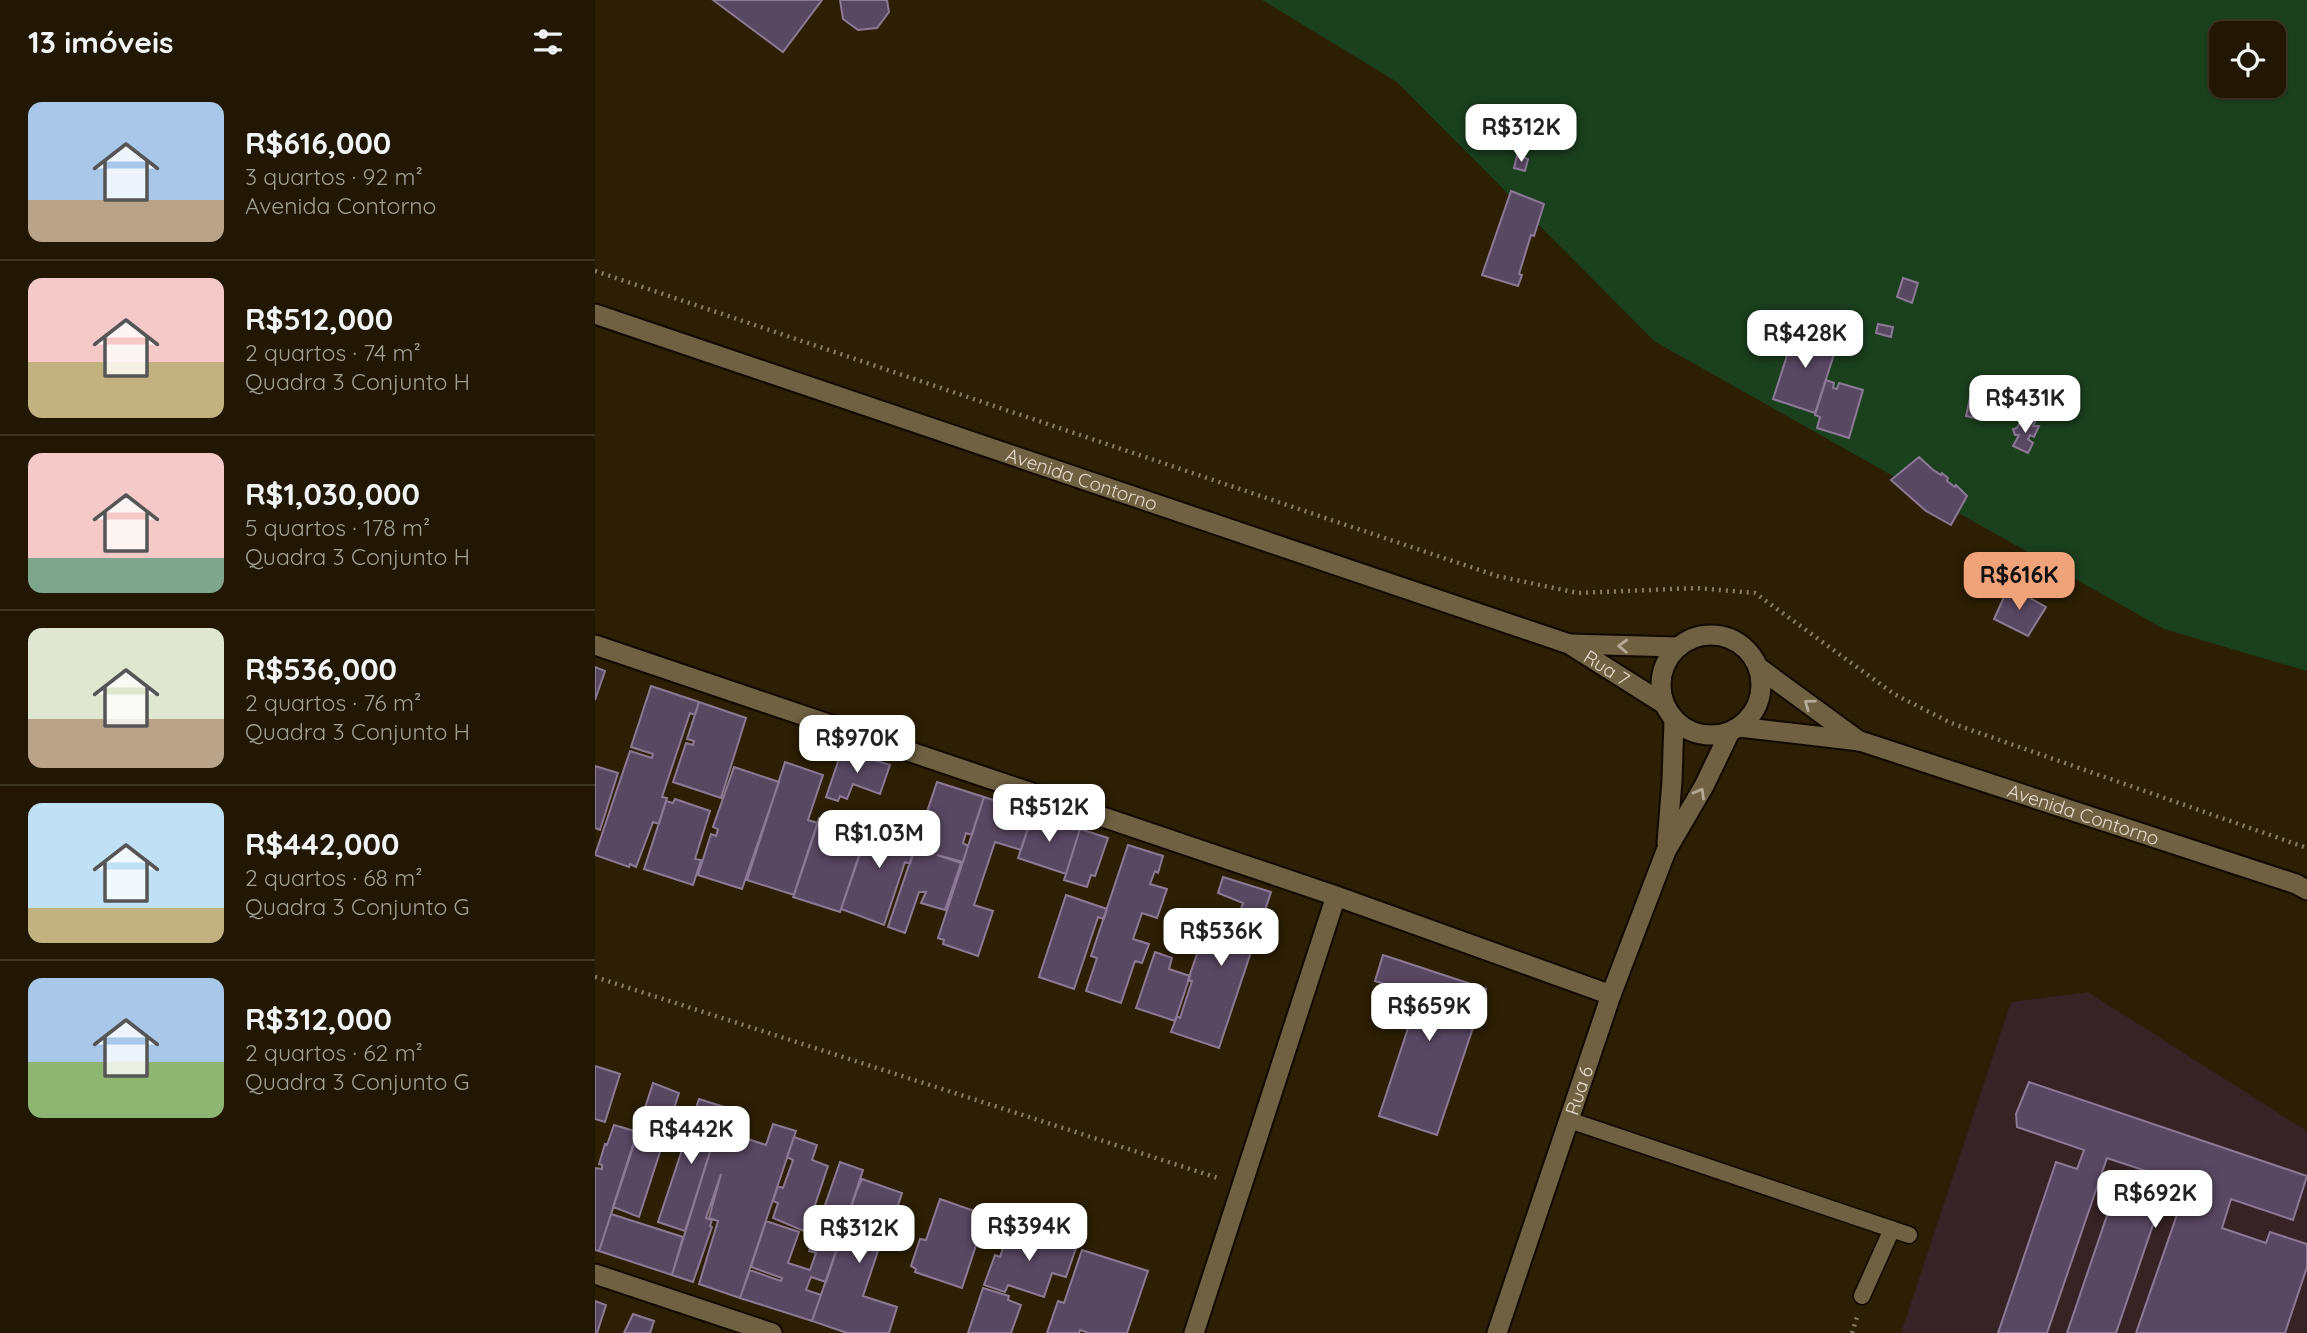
<!DOCTYPE html>
<html lang="pt">
<head>
<meta charset="utf-8">
<style>
  :root { --surface:#211702; --page:#29200c; --text:#f1f3f6; --muted:#a29f99; --line:#3e3624; --accent:#f0a279 }
  body { margin:0; font-family:Quicksand,sans-serif; background:var(--page); color:var(--text); height:100vh; display:flex; flex-direction:column; font-size:26px; white-space:nowrap }
  * { box-sizing:border-box; margin:0 }
  p { font-size:23px; color:var(--muted) }
  .icon { flex:none; width:38px; height:38px; fill:none; stroke:currentColor; stroke-width:2; stroke-linecap:round; stroke-linejoin:round }
  .map { position:relative; flex:1; overflow:hidden }
  .sheet { display:flex; flex-direction:column; background:var(--surface); width:595px }
  .sheet>* { flex:none }
  .controls { position:absolute; left:1614px; top:21px; display:grid; gap:14px }
  .controls a { display:grid; place-items:center; width:77px; height:77px; border-radius:14px; background:var(--surface); box-shadow:0 2px 5px #0004,0 0 0 2px var(--line); font-size:35px }
  .price { position:absolute; translate:-50% -60px; padding:0 16px; border-radius:14px; background:#fff; color:#222; font-size:23px; line-height:46px; filter:drop-shadow(0 2px 4px #0008) }
  .price::after { content:''; position:absolute; left:50%; top:42px; width:21px; height:16px; margin-left:-10px; background:inherit; clip-path:polygon(0 0,100% 0,50% 100%) }
  .price.active { background:var(--accent); color:#111 }
  ul { padding:0; list-style:none }
  li { display:flex; align-items:center; gap:21px; height:175px; padding:0 28px }
  li+li { border-top:2px solid var(--line) }
  li span { display:grid; place-items:center; flex:none; width:196px; height:140px; border-radius:14px; color:#555 }
  li>.icon { margin-inline-start:auto }
  span .icon { width:84px; height:84px; fill:#fffc; stroke-width:1 }
  li b { font-size:30px }
  h2 { display:flex; justify-content:space-between; align-items:center; height:84px; padding:0 28px; font-size:30px }
  main { display:flex; flex:1; min-height:0 }
  .map>svg:first-child { display:block }
</style>
</head>
<body>
<main>
<section class="sheet">
<h2>13 imóveis<svg class="icon" aria-label="filters" viewBox="0 0 24 24"><path d="M4 7h16M4 17h16"/><circle cx="9" cy="7" r="2"/><circle cx="15" cy="17" r="2"/></svg></h2>
<ul>
<li><span style="background:linear-gradient(#a9c7e8 70%,#b9a48a 0)"><svg class="icon" aria-label="home" viewBox="0 0 24 24"><path d="M3 11l9-7 9 7M6 9v11h12V9"/></svg></span><div><b>R$616,000</b><p>3 quartos · 92 m²</p><p>Avenida Contorno</p></div></li>
<li><span style="background:linear-gradient(#f6c9c9 60%,#c2b280 0)"><svg class="icon" aria-label="home" viewBox="0 0 24 24"><path d="M3 11l9-7 9 7M6 9v11h12V9"/></svg></span><div><b>R$512,000</b><p>2 quartos · 74 m²</p><p>Quadra 3 Conjunto H</p></div></li>
<li><span style="background:linear-gradient(#f6c9c9 75%,#7fa58c 0)"><svg class="icon" aria-label="home" viewBox="0 0 24 24"><path d="M3 11l9-7 9 7M6 9v11h12V9"/></svg></span><div><b>R$1,030,000</b><p>5 quartos · 178 m²</p><p>Quadra 3 Conjunto H</p></div></li>
<li><span style="background:linear-gradient(#dfe7d0 65%,#b9a48a 0)"><svg class="icon" aria-label="home" viewBox="0 0 24 24"><path d="M3 11l9-7 9 7M6 9v11h12V9"/></svg></span><div><b>R$536,000</b><p>2 quartos · 76 m²</p><p>Quadra 3 Conjunto H</p></div></li>
<li><span style="background:linear-gradient(#bfe0f5 75%,#c2b280 0)"><svg class="icon" aria-label="home" viewBox="0 0 24 24"><path d="M3 11l9-7 9 7M6 9v11h12V9"/></svg></span><div><b>R$442,000</b><p>2 quartos · 68 m²</p><p>Quadra 3 Conjunto G</p></div></li>
<li><span style="background:linear-gradient(#a9c7e8 60%,#8fb573 0)"><svg class="icon" aria-label="home" viewBox="0 0 24 24"><path d="M3 11l9-7 9 7M6 9v11h12V9"/></svg></span><div><b>R$312,000</b><p>2 quartos · 62 m²</p><p>Quadra 3 Conjunto G</p></div></li>
</ul>
</section>
<div class="map">
<svg width="1712" height="1333" viewBox="0 0 1712 1333">
  <rect width="100%" height="100%" fill="#2c1f03"/>
  <path fill="#362325" d="M1493,992L1712,1131V1333H1306L1416,1002Z"/>
  <path fill="#1b401e" fill-rule="evenodd" d="M667,0H1712V671L1569,629L1059,341L802,82ZM1626,33H1678V86H1626Z"/>
  <path fill="#594862" stroke="#8c7996" stroke-width="2" d="M118,0H227L188,52Z
    M245,0H292L294,12L282,28L263,30L248,19Z
    M922,156L933,159L930,171L919,168Z
    M916,191L949,204L939,236L936,235L924,274L927,275L923,286L887,275Z
    M1308,278L1323,283L1317,303L1302,297Z
    M1283,324L1298,327L1296,337L1281,333Z
    M1201,328L1243,342L1220,413L1178,399Z
    M1231,380L1239,383L1238,388L1242,389L1244,383L1268,390L1254,438L1222,428L1225,417L1220,415Z
    M1376,393L1395,397L1392,408H1388L1384,419L1371,416Z
    M1428,417L1440,422L1438,426H1444L1439,437L1435,435L1433,439L1438,443L1433,453L1418,446L1424,435H1420L1418,429L1422,428Z
    M1324,457L1337,469L1346,475L1347,473L1353,478L1352,481L1360,487L1361,485L1372,496L1356,525L1331,511L1296,480Z
    M1414,586L1451,607L1433,636L1399,619Z
    M0,667L10,671L0,700Z
    M56,686L104,702L100,715L95,713L67,797L72,798L64,824L58,822L41,867L35,864L34,867L0,855L35,751L57,758L58,754L36,747Z
    M104,702L151,718L126,798L78,782L91,743L98,745L99,741L92,739Z
    M247,750L295,765L285,794L258,784L252,799L245,796L243,801L231,797Z
    M190,762L228,775L213,820L223,823L199,895L152,880Z
    M0,766L23,773L5,830L0,828Z
    M139,767L184,782L147,889L103,875L116,834L121,836L123,829L118,827Z
    M342,782L389,797L377,835L371,833L368,843L373,846L368,862L342,855L366,863L350,910L326,903L331,892H324L310,933L293,927Z
    M389,797L438,813L426,850L400,842L379,905L398,911L383,956L348,944L349,940L343,938Z
    M80,799L115,811L100,859L106,860L98,885L49,869L71,801L78,803Z
    M438,813L485,829L471,874L423,858Z
    M277,817L325,834L315,864L310,862L289,925L246,909Z
    M224,818L272,834L245,912L198,897Z
    M485,829L513,838L500,876L496,875L492,887L469,880Z
    M533,845L568,856L563,873L560,871L555,884L572,889L562,918L547,913L538,939L554,944L547,963L540,961L526,1003L491,991L502,958L496,956Z
    M628,877L676,892L624,1048L576,1032L582,1016L585,1018L597,981L593,980L612,925L637,934L648,903L623,893Z
    M471,895L512,909L509,919L503,917L479,989L444,977Z
    M560,952L577,958L574,969L595,976L580,1021L541,1008Z
    M788,955L891,989L842,1135L784,1116L824,995L780,981Z
    M0,1066L25,1074L10,1122L0,1119Z
    M1434,1082L1712,1176L1698,1220L1636,1199L1627,1228L1671,1243L1675,1232L1712,1244V1267L1690,1333H1541L1586,1203L1607,1211L1613,1191L1574,1178L1521,1333H1472L1523,1183L1545,1191L1551,1171L1512,1158L1452,1333H1403L1461,1162L1482,1169L1489,1150L1422,1127L1421,1114Z
    M58,1083L84,1093L44,1217L18,1207Z
    M104,1099L129,1107L90,1231L63,1222Z
    M127,1113L145,1119L141,1135L171,1145L178,1124L201,1131L145,1298L104,1284L123,1221L114,1218L126,1174L111,1218L117,1220L115,1226L117,1227L98,1282L77,1275Z
    M19,1125L43,1132L4,1251L0,1250V1168L7,1169V1165L4,1164L10,1144L12,1145Z
    M199,1137L222,1145L217,1160L233,1166L211,1232L178,1218L183,1203L178,1201L183,1186L188,1188L198,1160L192,1157Z
    M245,1162L268,1170L231,1282L216,1277L211,1290L226,1295L217,1321L145,1298L155,1270L186,1281L187,1278L156,1267L171,1221L204,1232L193,1263L215,1270L221,1253L214,1251Z
    M267,1179L307,1193L294,1232L290,1230L268,1296L302,1307L294,1333H252L217,1321L262,1190Z
    M345,1199L391,1215L367,1288L320,1272L321,1269L316,1266L325,1239L331,1240Z
    M16,1214L88,1237L77,1275L4,1251Z
    M415,1227L481,1248L471,1277L457,1273L449,1297L413,1285L410,1292L389,1285L400,1255L405,1257Z
    M487,1250L553,1271L532,1333H494L485,1330L484,1333H452L463,1301L469,1303Z
    M388,1288L414,1296L413,1300L426,1305L416,1333H373Z
    M0,1301L11,1305L2,1333H0Z
    M38,1314L59,1321L55,1333H29Z"/>
  <g fill="none" stroke-linecap="round" stroke-linejoin="round">
    <defs>
      <path id="service" d="M974,1120L1314,1235
        M1267,1296L1297,1229"/>
      <path id="minor" d="M0,645L741,896L1016,995
        M0,1274L177,1333
        M599,1333L741,896"/>
      <g id="tertiary">
        <path d="M1072,843L1077,781L1079,720"/>
        <path id="s1" d="M902,1333L1016,995L1071,851L1109,786L1135,732"/>
      </g>
      <g id="secondary">
        <path id="s2" d="M0,314L974,644L1069,704"/>
        <circle cx="1116" cy="685" r="50"/>
        <path d="M975,644L1082,647"/>
        <path d="M1163,667L1264,741"/>
        <path id="s3" d="M1144,727L1265,741L1701,884L1712,890"/>
      </g>
    </defs>
    <use href="#service" stroke="#130900" stroke-width="19"/>
    <use href="#minor" stroke="#130900" stroke-width="23"/>
    <use href="#tertiary" stroke="#130900" stroke-width="23"/>
    <use href="#secondary" stroke="#130900" stroke-width="23"/>
    <path stroke="#877d66" stroke-width="4.5" stroke-dasharray="2 5" stroke-linecap="butt" d="M0,271L902,576L983,593L1101,588L1160,593L1299,694L1356,723L1712,848
      M0,977L623,1178
      M1257,1333L1262,1317"/>
    <use href="#service" stroke="#706143" stroke-width="16"/>
    <use href="#minor" stroke="#706143" stroke-width="19"/>
    <use href="#tertiary" stroke="#706143" stroke-width="19"/>
    <use href="#secondary" stroke="#706143" stroke-width="19"/>
  </g>
  <defs><path id="oneway-chevron" d="M-2-3.5L2.5 0L-2 3.5" fill="none" stroke-width="1.6" stroke-linecap="round" stroke-linejoin="round" transform="scale(1.75)"/></defs>
  <g stroke="#b5aa94">
    <use href="#oneway-chevron" transform="translate(1028 646) rotate(-178)"/>
    <use href="#oneway-chevron" transform="translate(1214 704) rotate(-144)"/>
    <use href="#oneway-chevron" transform="translate(1105 793) rotate(-60)"/>
  </g>
  <g text-anchor="middle" stroke-width="5" stroke-linejoin="round" paint-order="stroke">
    <g font-size="19" fill="#e3dbca" stroke="#2c1f03">
      <text dy="7" stroke="none"><textPath href="#s2" startOffset="514">Avenida Contorno</textPath></text>
      <text dy="7" stroke="none"><textPath href="#s2" startOffset="1073">Rua 7</textPath></text>
      <text dy="7" stroke="none"><textPath href="#s3" startOffset="357">Avenida Contorno</textPath></text>
      <text dy="7" stroke="none"><textPath href="#s1" startOffset="256">Rua 6</textPath></text>
    </g>
  </g>
</svg>
<div class="controls">
<a><svg class="icon" aria-label="locate" viewBox="0 0 24 24"><circle cx="12" cy="12" r="6"/><path d="M12 2v4M12 18v4M2 12h4M18 12h4"/></svg></a>
</div>
<b class="price" style="left:926px;top:164px">R$312K</b>
<b class="price" style="left:1210px;top:370px">R$428K</b>
<b class="price" style="left:1430px;top:435px">R$431K</b>
<b class="price active" style="left:1424px;top:612px">R$616K</b>
<b class="price" style="left:262px;top:775px">R$970K</b>
<b class="price" style="left:454px;top:844px">R$512K</b>
<b class="price" style="left:284px;top:870px">R$1.03M</b>
<b class="price" style="left:626px;top:968px">R$536K</b>
<b class="price" style="left:834px;top:1043px">R$659K</b>
<b class="price" style="left:96px;top:1166px">R$442K</b>
<b class="price" style="left:1560px;top:1230px">R$692K</b>
<b class="price" style="left:434px;top:1263px">R$394K</b>
<b class="price" style="left:264px;top:1265px">R$312K</b>
</div>
</main>
</body>
</html>
